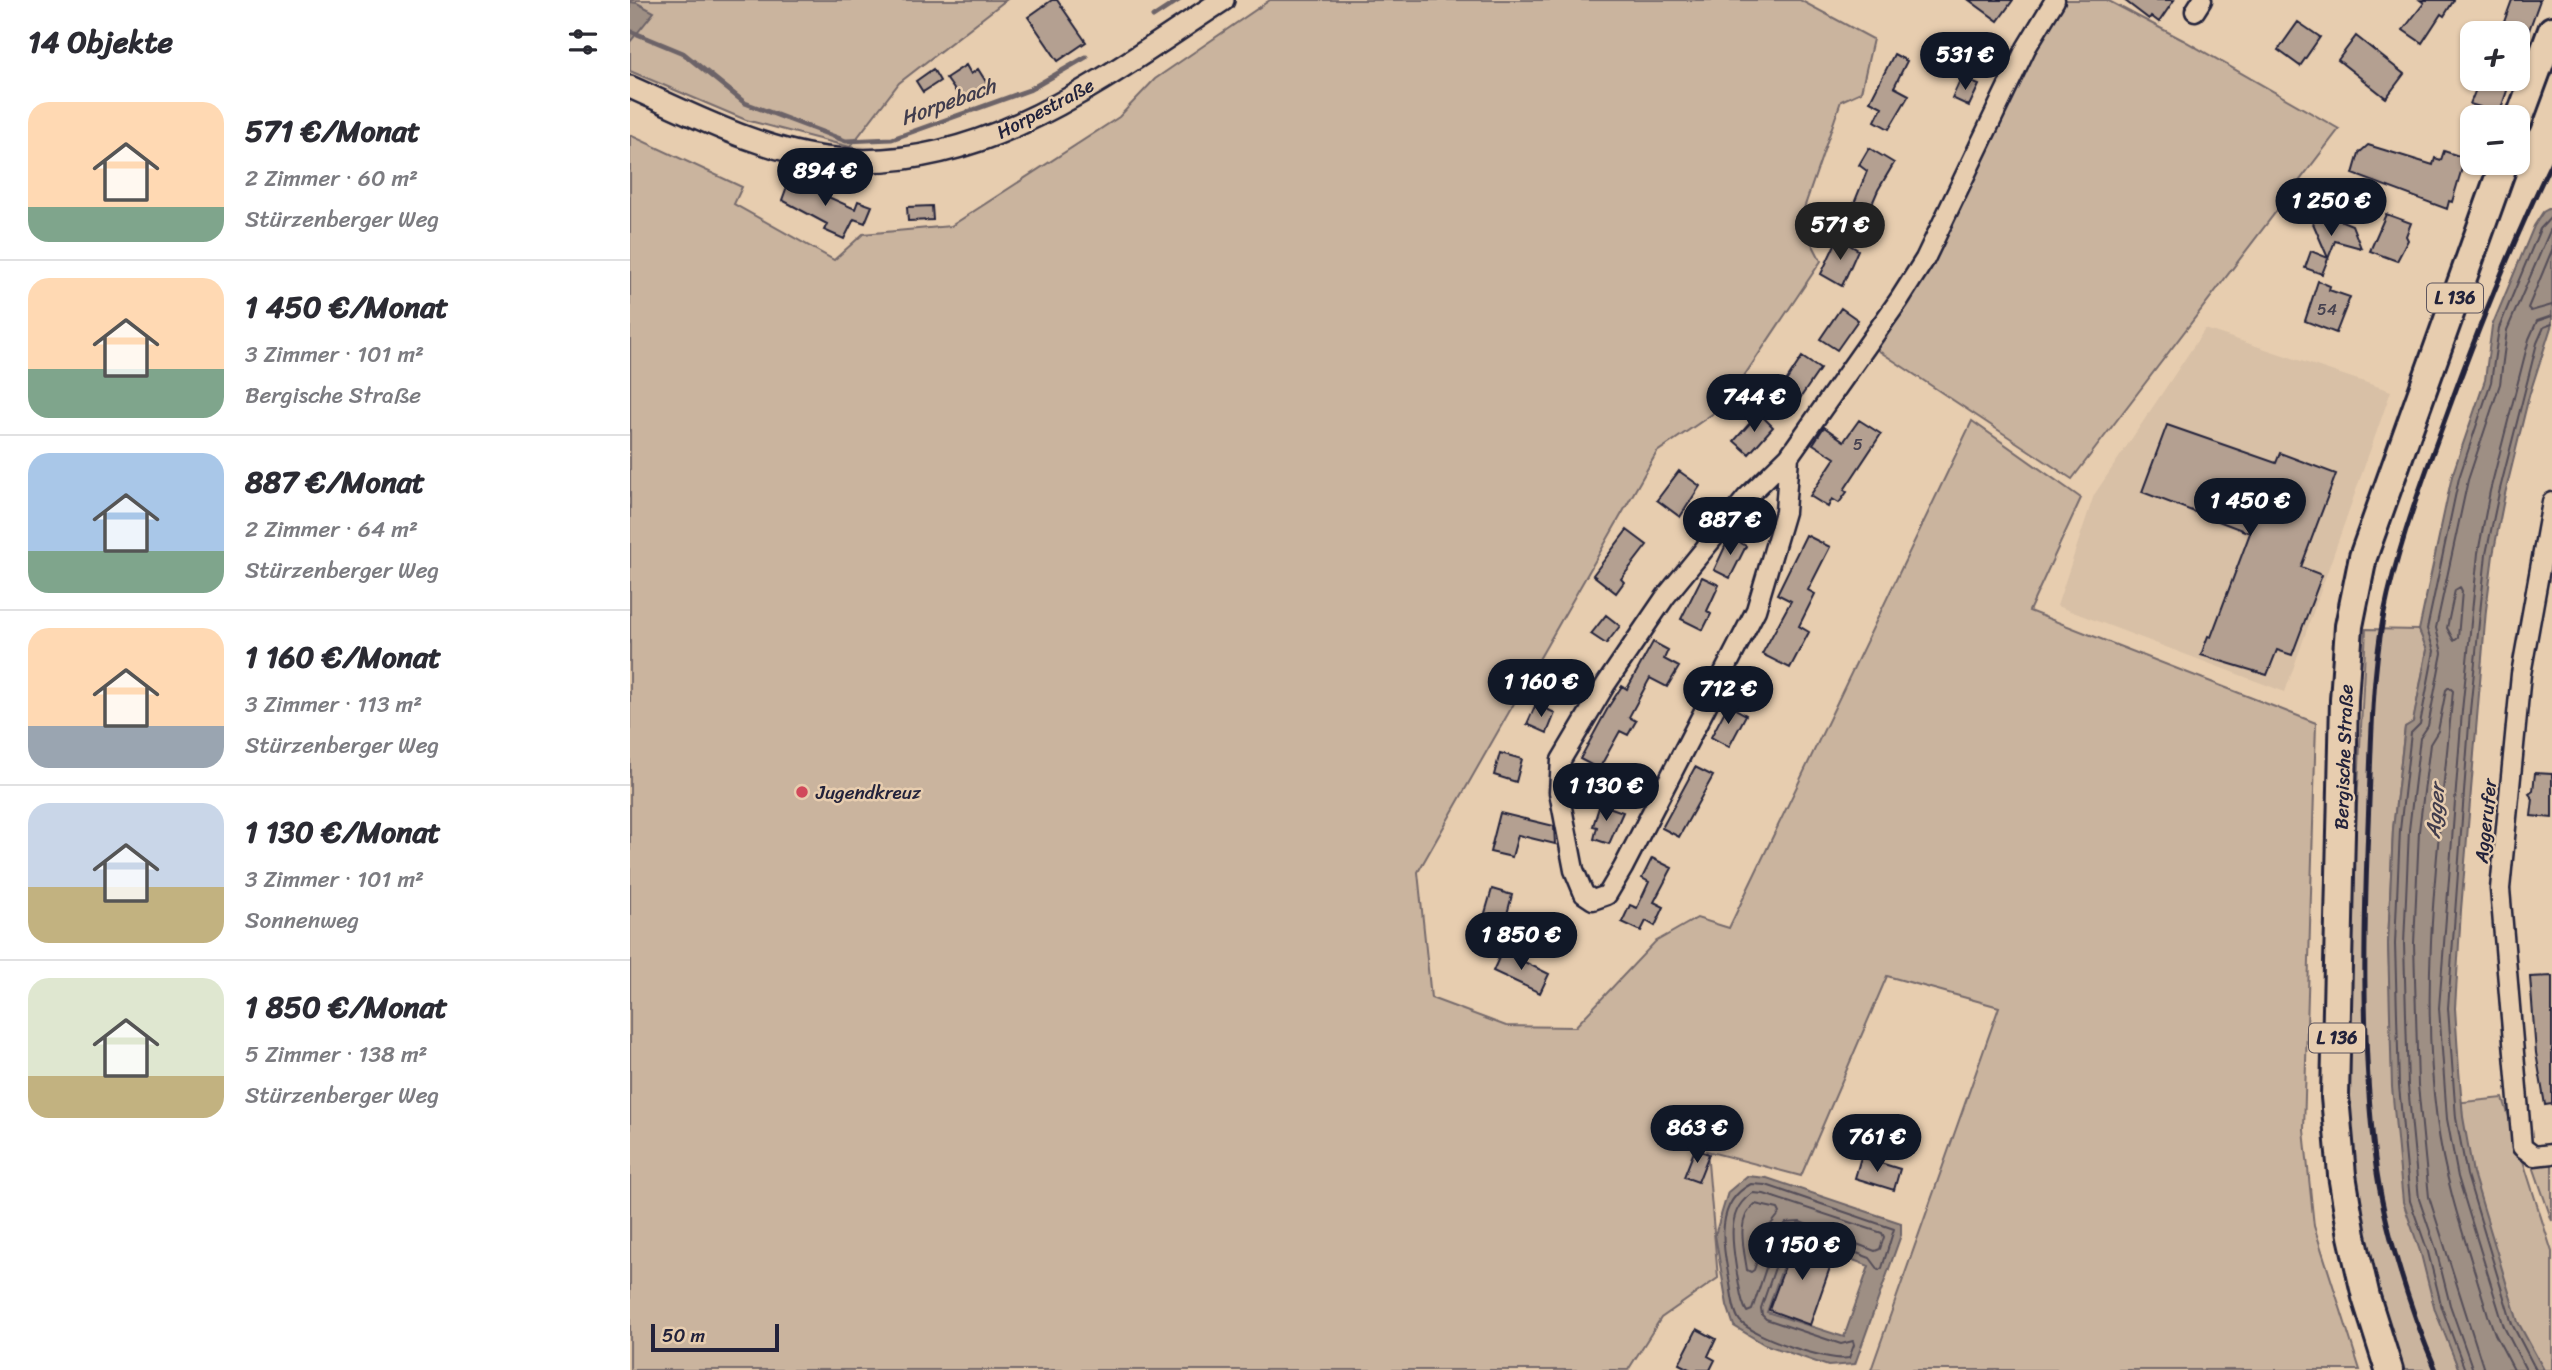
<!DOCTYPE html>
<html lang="de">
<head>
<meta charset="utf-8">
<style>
  :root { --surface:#fff; --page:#f7f7f7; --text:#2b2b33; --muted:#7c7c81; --line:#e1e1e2; --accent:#111827 }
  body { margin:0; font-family:Sriracha,sans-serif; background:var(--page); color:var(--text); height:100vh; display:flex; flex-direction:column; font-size:26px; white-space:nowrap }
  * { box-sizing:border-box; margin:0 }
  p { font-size:23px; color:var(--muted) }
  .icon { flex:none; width:38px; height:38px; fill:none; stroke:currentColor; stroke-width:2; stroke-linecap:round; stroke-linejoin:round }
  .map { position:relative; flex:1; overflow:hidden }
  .details { display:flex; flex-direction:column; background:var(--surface); width:630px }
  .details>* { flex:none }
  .fabs { position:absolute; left:1830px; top:21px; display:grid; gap:14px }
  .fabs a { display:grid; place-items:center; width:70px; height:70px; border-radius:14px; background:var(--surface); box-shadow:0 2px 5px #0004; font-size:35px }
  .scale { position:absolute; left:21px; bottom:18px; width:128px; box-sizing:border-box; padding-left:7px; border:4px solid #22223b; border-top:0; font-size:19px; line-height:24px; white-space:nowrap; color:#22223b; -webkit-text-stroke:5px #e7cdaf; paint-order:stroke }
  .price { position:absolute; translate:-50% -60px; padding:0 16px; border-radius:24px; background:var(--accent); color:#fff; font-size:23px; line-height:46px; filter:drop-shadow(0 2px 4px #0008) }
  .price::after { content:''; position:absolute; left:50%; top:42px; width:21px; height:16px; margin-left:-10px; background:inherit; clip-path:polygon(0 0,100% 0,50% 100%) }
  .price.active { background:#222; color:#fff }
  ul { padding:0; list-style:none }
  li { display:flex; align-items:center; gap:21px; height:175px; padding:0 28px }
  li+li { border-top:2px solid var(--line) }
  li span { display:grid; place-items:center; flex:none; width:196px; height:140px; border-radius:21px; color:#555 }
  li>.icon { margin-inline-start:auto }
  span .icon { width:84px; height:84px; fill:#fffc; stroke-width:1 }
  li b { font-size:30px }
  h2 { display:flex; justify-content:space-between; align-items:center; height:84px; padding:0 28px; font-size:30px }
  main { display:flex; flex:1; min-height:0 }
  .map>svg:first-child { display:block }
</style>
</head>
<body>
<main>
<section class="details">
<h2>14 Objekte<svg class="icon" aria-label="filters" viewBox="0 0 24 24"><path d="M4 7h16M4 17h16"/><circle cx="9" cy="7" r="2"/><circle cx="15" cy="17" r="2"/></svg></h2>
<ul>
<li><span style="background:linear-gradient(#ffd9b3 75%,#7fa58c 0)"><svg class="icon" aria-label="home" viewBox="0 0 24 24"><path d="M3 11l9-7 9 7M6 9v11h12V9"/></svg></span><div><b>571 €/Monat</b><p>2 Zimmer · 60 m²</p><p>Stürzenberger Weg</p></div></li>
<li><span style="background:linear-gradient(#ffd9b3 65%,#7fa58c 0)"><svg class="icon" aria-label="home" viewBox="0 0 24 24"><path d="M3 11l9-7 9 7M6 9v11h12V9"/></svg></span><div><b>1 450 €/Monat</b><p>3 Zimmer · 101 m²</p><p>Bergische Straße</p></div></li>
<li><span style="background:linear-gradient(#a9c7e8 70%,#7fa58c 0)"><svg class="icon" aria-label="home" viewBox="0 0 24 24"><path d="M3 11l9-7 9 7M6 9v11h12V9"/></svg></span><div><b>887 €/Monat</b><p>2 Zimmer · 64 m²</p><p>Stürzenberger Weg</p></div></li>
<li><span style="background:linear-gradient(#ffd9b3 70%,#9aa5b1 0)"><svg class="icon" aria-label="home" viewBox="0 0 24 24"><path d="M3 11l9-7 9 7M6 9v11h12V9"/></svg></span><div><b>1 160 €/Monat</b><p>3 Zimmer · 113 m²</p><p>Stürzenberger Weg</p></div></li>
<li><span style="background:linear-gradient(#c9d6e8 60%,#c2b280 0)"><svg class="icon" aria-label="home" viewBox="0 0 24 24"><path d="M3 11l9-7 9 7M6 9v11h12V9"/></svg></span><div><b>1 130 €/Monat</b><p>3 Zimmer · 101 m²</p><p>Sonnenweg</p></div></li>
<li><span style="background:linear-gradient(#dfe7d0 70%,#c2b280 0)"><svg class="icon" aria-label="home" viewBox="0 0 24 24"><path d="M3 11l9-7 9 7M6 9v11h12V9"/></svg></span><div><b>1 850 €/Monat</b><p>5 Zimmer · 138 m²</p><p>Stürzenberger Weg</p></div></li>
</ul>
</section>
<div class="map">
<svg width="1922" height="1370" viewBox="0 0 1922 1370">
  <rect width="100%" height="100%" fill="#e7cdaf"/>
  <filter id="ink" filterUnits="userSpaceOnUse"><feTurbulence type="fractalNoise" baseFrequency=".0143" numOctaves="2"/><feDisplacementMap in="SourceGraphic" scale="14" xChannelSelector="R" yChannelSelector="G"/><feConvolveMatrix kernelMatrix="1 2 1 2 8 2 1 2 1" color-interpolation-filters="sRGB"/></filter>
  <g filter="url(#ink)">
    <path fill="#d8c0a6" d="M1575,329L1761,391L1655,692L1427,606L1464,495Z"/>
    <path fill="#cab49e" stroke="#766b6c" stroke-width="2" d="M0,0H376L269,83L220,147L116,120L0,71Z
      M640,0H1170L1243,39L1231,92L1211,101L1170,220L1191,261L1094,406L1027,452L788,872L801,998L876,1026L945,1027L1025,942L1067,918L1099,928L1342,421L1451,498L1399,611L1686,723L1674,1130L1684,1226L1730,1370H1241L1369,1007L1257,976L1171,1176L1077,1151L1088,1278L1031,1318L998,1370H0V135L112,187L104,204L204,260L233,234L321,226L489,117L525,79Z
      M1431,0H1477L1553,40L1709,129L1442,479L1243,347L1296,267Z
      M1736,629L1789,630L1797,650L1783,723L1775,727L1763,829L1758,944L1765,1109L1873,1098L1922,1252V1370H1835L1802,1299L1829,1370H1772L1745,1294L1719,1165L1713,1081Z
      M1922,1164V1221L1903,1166Z"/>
    <path fill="#9e8f84" stroke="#6c6367" stroke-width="2" fill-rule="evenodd" d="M0,2L7,3L24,12L0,42Z
      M1922,207V324L1899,396L1875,494L1863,555L1856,610L1831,910L1825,1008L1829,1070L1833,1117L1843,1173L1888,1322L1914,1370H1829L1805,1310L1791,1254L1773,1202L1762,1087L1758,944L1763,829L1775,727L1783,722L1797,650L1789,630L1822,476L1855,380L1862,326L1904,226L1913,212Z
      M1117,1176L1137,1178L1271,1223V1235L1225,1364L1198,1366L1134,1344L1104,1326L1097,1305L1085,1235L1098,1192ZM1163,1237L1239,1266L1214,1337L1137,1312Z"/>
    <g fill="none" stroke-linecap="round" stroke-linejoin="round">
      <path stroke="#544e58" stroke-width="2" d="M1922,250L1898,308L1901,311L1922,305
        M1830,587L1832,591L1828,638L1824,641L1817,628L1825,590Z
        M1121,1184L1136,1185L1264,1229L1252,1268L1249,1270L1240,1258L1168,1231H1160L1156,1236L1131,1308L1132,1315L1136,1319L1211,1344L1223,1341L1224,1345L1219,1358C1199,1362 1123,1337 1110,1321C1103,1312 1102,1295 1100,1284C1094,1250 1082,1204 1121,1184Z
        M1123,1193L1134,1194L1252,1233L1254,1237L1250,1249L1245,1251L1170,1222L1156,1223L1148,1232L1122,1310L1117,1312C1110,1301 1110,1287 1107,1274C1103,1246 1094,1210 1123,1193Z
        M1125,1204L1148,1209L1150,1213L1138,1228L1124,1270L1121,1272L1117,1270C1114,1249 1105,1219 1125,1204Z
        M1835,1370L1812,1308L1798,1252L1780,1201L1769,1086L1765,944L1770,830L1781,733L1790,724L1804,651L1797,629L1829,478L1861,382L1869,328L1910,229L1922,216
        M1843,1370L1820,1305L1806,1249L1789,1199L1778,1086L1774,944L1779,830L1790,738L1798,726L1812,653L1806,628L1838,480L1870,384L1877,330L1922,226
        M1854,1370L1799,1197L1788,1085L1784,944L1789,831L1800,744L1808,731L1816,690L1819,687L1823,691C1810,831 1788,980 1807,1120C1815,1186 1839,1251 1858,1315L1865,1334L1884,1370
        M1896,1370L1874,1327L1828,1177L1817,1119L1809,1008L1832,711L1848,553L1860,491L1899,339L1907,321L1922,316
        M1906,1370L1882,1324L1837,1175L1826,1118L1818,1008L1840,711L1856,554L1869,493L1907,343L1914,327L1922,324"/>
      <path stroke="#6c6367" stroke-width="5" d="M523,17L549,0
        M0,31L53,53L115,103L216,141L262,139L399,90L456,57"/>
    </g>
    <path fill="#b4a091" stroke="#22223b" stroke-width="2" d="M422,0H427L456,42L428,61L398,17Z
      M1339,0H1383L1368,21Z
      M1494,0H1544L1529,22L1521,16L1519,19Z
      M1790,0H1824L1814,16L1811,14L1792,43L1773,30L1794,3Z
      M1882,0H1910L1898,33H1870Z
      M1668,22L1690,37L1670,66L1648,50Z
      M1726,36L1774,74L1756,98L1708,60Z
      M1264,54L1277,61L1264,87L1279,95L1259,129L1245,121L1252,107L1240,101Z
      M336,65L341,74L348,69L358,85L334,103L316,78Z
      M303,69L310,81L293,92L286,81Z
      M1331,78L1349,85L1339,106L1322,98Z
      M1850,79H1881L1868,117H1847L1850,107L1840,104Z
      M1738,145L1803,165L1805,158L1811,160L1814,151L1835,158L1822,202L1819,201L1817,209L1723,174L1729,153Z
      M1239,148L1264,163L1248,190L1236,218L1221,211L1237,171L1229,165Z
      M167,176L179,181L176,187L225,209L228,201L242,206L235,223L224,219L214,239L194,230L197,224L152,200L159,181L164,183Z
      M302,206L303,220L278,221L277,207Z
      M1718,206L1712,221L1722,225L1731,248L1705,241L1692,274L1675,268L1681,251L1698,258L1682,221Z
      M1756,214L1781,223L1776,236L1778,240L1767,261L1740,251Z
      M1208,238L1228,250L1212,286L1191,274Z
      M1688,281L1700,286L1699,290L1720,297L1706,333L1675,321Z
      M1211,308L1228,320L1207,350L1190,339Z
      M1172,357L1190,369L1164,407L1147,395Z
      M1129,413L1143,427L1119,454L1104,441Z
      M1229,420L1251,434L1214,490L1217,492L1209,503L1202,499L1198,507L1180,496L1205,458L1183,444L1194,427L1214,441Z
      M1537,425L1646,463L1650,453L1706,474L1671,567L1692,575L1662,655L1647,650L1637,675L1571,655L1578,636L1581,637L1620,533L1512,492Z
      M1049,471L1070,486L1050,517L1027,500Z
      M997,530L1017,545L991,579L994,582L986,593L963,575Z
      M1176,535L1200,547L1178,590L1185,594L1169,626L1179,632L1160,668L1132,654L1161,601L1147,594Z
      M1100,536L1116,546L1100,578L1084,570Z
      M1072,577L1089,585L1077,611L1081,614L1073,630L1051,619Z
      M976,615L990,626L976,644L961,634Z
      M1023,642L1038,650L1034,659L1049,667L1037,687L1020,678L999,717L1006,721L998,735L990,731L969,769L950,759L979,706L992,686L997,689Z
      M906,704L925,713L917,733L897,724Z
      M1098,705L1116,715L1099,747L1081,737Z
      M870,753L892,759L886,782L864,775Z
      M1065,767L1083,776L1049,837L1032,828Z
      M1905,773L1922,774V818L1901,816L1903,799L1899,794L1903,791Z
      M970,804L993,812L979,844L964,839L967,827L963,826Z
      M870,813L924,826L925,844L888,835L882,857L860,852Z
      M1022,858L1042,868L1024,902L1034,907L1025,926L1016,921L1011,931L992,922L1000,905L1007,908L1019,882L1012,878Z
      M862,889L882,895L874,926L853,920Z
      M872,951L919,974L910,993L863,971Z
      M1922,976V1104L1915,1105L1906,1053L1900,977Z
      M1065,1149L1079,1154L1068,1182L1054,1177Z
      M1231,1157L1270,1169L1264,1190L1225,1178Z
      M1165,1239L1205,1253L1180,1325L1139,1310Z
      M1067,1329L1086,1339L1078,1356L1085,1360L1080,1370H1061L1049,1364Z"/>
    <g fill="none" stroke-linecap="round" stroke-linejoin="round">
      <defs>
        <path id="minor" d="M1565,11L1572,0
          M1159,456L1155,512L1126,610L993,868L977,895L963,900L954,894L944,870L929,792L931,760L976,684L1036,596L1116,498L1159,456L1269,300L1295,259L1396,48L1425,0
          M1922,502L1891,674L1870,889L1892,1147L1904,1156L1922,1154"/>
        <path id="tertiary" d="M0,87C65,116 133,152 204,159C351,175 477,76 593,0"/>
        <path id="primary" d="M1888,122L1922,30
          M1759,1370L1736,1297L1722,1236L1712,1175L1705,1097L1714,700L1719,626L1733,557L1874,163"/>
      </defs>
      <use href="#minor" stroke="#22223b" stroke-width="23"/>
      <use href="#tertiary" stroke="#22223b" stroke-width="26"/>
      <use href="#primary" stroke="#22223b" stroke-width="32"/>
      <use href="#minor" stroke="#e7cdaf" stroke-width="18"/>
      <use href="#tertiary" stroke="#e7cdaf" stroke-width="21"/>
      <use href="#primary" stroke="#e7cdaf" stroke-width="26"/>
      <path stroke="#22223b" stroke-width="5" d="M1806,1370C1780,1310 1753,1224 1745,1159C1731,1041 1734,920 1739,801C1742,732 1742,662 1758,595C1772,536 1793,479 1814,422C1847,331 1880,247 1922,161"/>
    </g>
  </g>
  <circle fill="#d1495b" stroke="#e7cdaf" stroke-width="2.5" cx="172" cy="792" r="7"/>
  <g text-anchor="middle" stroke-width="5" stroke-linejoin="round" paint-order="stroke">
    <g font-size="16" fill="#464250">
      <text x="1697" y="315">54</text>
      <text x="1228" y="450">5</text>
    </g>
    <g fill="#e7cdaf" stroke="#5d555e" stroke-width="2">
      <rect x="1797" y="283.5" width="56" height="29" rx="5"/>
      <rect x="1679" y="1023.5" width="56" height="29" rx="5"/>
    </g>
    <g font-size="18" font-weight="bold" fill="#22223b">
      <text x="1825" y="304">L 136</text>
      <text x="1707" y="1044">L 136</text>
    </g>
    <g font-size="19" fill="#22223b" stroke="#e7cdaf">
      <text transform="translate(415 108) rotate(-28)" y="7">Horpestraße</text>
      <text transform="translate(1713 757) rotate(-88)" y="7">Bergische Straße</text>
      <text transform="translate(1855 821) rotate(-84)" y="7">Aggerufer</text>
    </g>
    <g font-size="19" fill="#22223b" stroke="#e7cdaf" text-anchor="start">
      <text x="186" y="799">Jugendkreuz</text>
    </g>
    <g font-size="21" font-style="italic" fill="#413d4d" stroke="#e7cdaf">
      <text transform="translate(318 102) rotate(-20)" y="7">Horpebach</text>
      <text transform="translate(1805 811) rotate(-85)" y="7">Agger</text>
    </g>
  </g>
</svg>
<div class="fabs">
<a>+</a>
<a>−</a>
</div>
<div class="scale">50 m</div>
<b class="price" style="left:1335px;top:92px">531 €</b>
<b class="price" style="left:195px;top:208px">894 €</b>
<b class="price" style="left:1701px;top:238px">1 250 €</b>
<b class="price active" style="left:1210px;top:262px">571 €</b>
<b class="price" style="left:1124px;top:434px">744 €</b>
<b class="price" style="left:1620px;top:538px">1 450 €</b>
<b class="price" style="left:1100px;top:557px">887 €</b>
<b class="price" style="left:911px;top:719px">1 160 €</b>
<b class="price" style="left:1098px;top:726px">712 €</b>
<b class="price" style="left:976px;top:823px">1 130 €</b>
<b class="price" style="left:891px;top:972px">1 850 €</b>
<b class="price" style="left:1067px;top:1165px">863 €</b>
<b class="price" style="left:1247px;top:1174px">761 €</b>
<b class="price" style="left:1172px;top:1282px">1 150 €</b>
</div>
</main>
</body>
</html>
